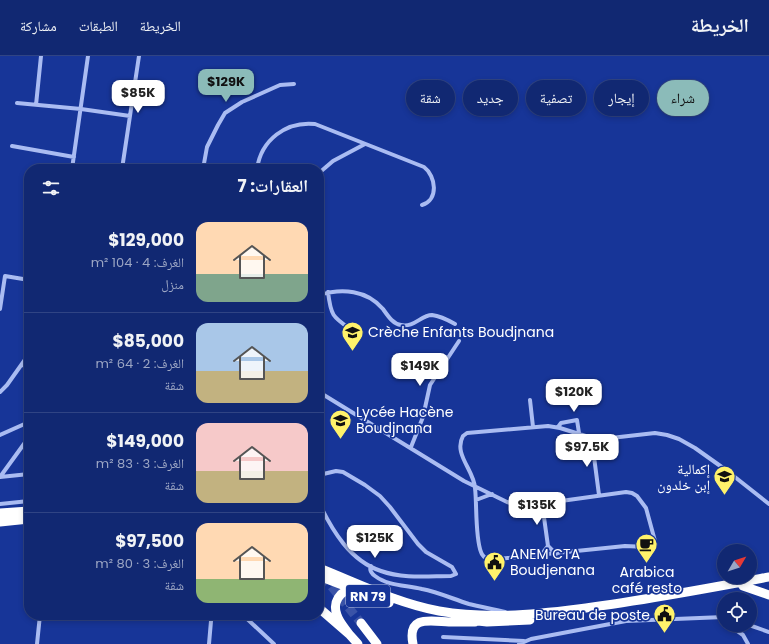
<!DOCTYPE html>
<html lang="ar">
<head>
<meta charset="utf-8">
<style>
  :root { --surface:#112872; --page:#1a3077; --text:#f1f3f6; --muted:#9ca6c4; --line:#304484; --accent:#8bbbb9 }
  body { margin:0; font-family:Poppins,"Noto Naskh Arabic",sans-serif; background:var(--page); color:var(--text); direction:rtl; height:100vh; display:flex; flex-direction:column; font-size:15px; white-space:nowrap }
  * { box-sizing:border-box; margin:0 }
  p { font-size:13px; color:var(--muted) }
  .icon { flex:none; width:22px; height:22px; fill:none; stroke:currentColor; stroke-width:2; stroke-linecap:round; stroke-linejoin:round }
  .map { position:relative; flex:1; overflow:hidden; direction:ltr }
  .sheet { position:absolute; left:24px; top:108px; width:300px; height:456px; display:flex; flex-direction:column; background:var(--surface); border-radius:16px; box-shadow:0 2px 6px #0003,0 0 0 1px var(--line); direction:rtl }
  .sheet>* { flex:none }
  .banner { position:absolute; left:336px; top:24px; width:373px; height:36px; direction:rtl; display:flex; gap:8px }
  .needle { width:26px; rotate:51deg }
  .controls { position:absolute; left:717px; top:488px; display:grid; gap:8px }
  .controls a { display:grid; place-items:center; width:40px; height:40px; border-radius:50%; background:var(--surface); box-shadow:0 2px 6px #0003,0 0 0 1px var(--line); font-size:20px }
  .price { position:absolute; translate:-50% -34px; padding:0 9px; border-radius:8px; background:#fff; color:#222; font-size:13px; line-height:26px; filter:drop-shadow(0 1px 2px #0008) }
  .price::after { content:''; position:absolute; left:50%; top:24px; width:12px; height:9px; margin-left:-6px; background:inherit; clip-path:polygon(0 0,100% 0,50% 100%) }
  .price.on { background:var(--accent); color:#111 }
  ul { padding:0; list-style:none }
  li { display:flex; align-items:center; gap:12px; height:100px; padding:0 16px }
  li+li { border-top:1px solid var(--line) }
  li span { display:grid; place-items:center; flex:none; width:112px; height:80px; border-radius:12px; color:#555 }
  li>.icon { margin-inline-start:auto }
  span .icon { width:48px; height:48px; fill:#fffc; stroke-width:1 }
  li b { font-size:17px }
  h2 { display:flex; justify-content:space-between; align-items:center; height:48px; padding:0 16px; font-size:17px }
  .tag { padding:0 14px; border-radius:18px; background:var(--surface); box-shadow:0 2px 6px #0003,0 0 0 1px var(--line); font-size:14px; line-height:36px }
  .tag.on { background:var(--accent); color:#111 }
  header { display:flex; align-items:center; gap:24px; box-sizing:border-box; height:56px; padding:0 20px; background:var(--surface); border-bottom:1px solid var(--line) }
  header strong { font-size:19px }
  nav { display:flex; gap:22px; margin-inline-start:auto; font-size:14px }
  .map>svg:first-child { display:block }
</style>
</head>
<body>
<header>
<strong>الخريطة</strong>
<nav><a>الخريطة</a><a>الطبقات</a><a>مشاركة</a></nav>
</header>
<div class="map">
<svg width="769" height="588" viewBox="0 0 769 588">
  <rect width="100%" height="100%" fill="#173598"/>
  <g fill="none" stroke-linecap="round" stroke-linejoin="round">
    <path stroke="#3a53a7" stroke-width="9" stroke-dasharray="9 4.5" stroke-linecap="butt" d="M323,520L361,567"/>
    <path stroke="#aabcf2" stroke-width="4" d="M17,47L81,53L130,60
      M36,49L41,0
      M12,90L74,101
      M72,113L88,0
      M122,113L139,0
      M203,113L207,91L218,69L225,57L242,46L280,29L294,28
      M257,113C261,84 286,65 315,68L424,111C436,120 439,144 422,149
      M319,117L333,105L365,88
      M328,236C331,261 333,261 353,275
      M319,239C342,232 367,234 383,253C388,260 393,268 401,269C414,272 421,259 432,259C441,260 448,264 455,268
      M0,253L5,220L29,224
      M22,309L29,310
      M0,336L7,329L29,298
      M319,336L464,425L507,446L517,449H532L626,436L632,437L637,440L646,452L655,485L653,490L648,491L625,490L489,504C485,502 482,500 481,496C475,481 477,448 475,432C474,414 453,398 463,380L467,377L548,370L560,372L592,382L602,383L655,377L667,379L679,383L695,392L726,414L769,448
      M530,344L533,371
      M558,371L561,367L577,364L579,377
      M0,379L29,366
      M587,380L593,393L599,439
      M411,391L423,361L430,329L459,285
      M593,393L602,383
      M319,419L336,415L343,416L365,429L380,440L390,451L418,488L426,496L452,511L456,518L451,520C429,520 403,523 381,515C350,505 332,474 319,447
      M0,421L29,381
      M0,421L29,418
      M476,444L492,438
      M542,447L548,490
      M0,448L29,445
      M541,499L548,490L556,498
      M371,510C369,514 371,517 375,520C388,530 406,529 422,533C438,536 453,543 469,548C481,551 493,553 505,556
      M243,559L274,588
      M729,569L743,579L748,588
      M749,569L769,576
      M443,581L524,585
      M37,588L40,559
      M209,588L211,565L213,559
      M519,588L531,583L626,565L724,561"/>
    <path stroke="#fff" stroke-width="9" d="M0,457L29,455
      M0,466L29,463
      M319,512C359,528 397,547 439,555C485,563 531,559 578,553C642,545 705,533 769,521
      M319,520L389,547
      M743,530L769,539
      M319,552L349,578L358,588
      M469,564L487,566L530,564
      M361,567L377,588
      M349,578C345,572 339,566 337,559C332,546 340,535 352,533
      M413,588C407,559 430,565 449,566C458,566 466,566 475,566"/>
  </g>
  <defs>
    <symbol id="school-pin" viewBox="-11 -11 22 30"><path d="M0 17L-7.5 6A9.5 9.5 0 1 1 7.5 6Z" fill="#fff26b" stroke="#173598"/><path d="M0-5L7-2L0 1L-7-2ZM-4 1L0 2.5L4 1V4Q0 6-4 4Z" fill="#111"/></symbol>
    <symbol id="cafe-pin" viewBox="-11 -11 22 30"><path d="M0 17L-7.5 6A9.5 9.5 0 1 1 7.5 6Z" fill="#fff26b" stroke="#173598"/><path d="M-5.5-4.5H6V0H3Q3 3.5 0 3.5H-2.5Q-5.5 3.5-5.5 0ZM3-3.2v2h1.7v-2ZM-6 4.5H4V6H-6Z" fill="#111"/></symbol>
    <symbol id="civic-pin" viewBox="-11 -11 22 30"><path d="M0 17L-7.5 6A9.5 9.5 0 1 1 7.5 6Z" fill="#fff26b" stroke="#173598"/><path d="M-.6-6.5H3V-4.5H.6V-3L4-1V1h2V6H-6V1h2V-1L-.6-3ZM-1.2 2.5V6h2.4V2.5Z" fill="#111"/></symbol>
  </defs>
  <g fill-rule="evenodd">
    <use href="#school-pin" x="340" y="264" width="25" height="34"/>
    <use href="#school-pin" x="328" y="352" width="25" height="34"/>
    <use href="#school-pin" x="712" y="408" width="25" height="34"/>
    <use href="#cafe-pin" x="634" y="476" width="25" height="34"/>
    <use href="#civic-pin" x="482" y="494" width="25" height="34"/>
    <use href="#civic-pin" x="652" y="546" width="25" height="34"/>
  </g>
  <g text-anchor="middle" stroke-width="3.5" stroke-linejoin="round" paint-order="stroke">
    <rect fill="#173598" stroke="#b9c2e0" stroke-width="1" x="346" y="529" width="44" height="22" rx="3"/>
    <g font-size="13" font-weight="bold" fill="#fff">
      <text x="368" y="545">RN 79</text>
    </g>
    <g font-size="14" fill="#fff" stroke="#173598" text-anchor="start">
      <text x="368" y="281">Crèche Enfants Boudjnana</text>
      <text x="356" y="361">Lycée Hacène<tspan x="356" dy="16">Boudjnana</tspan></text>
      <text x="710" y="418" text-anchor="end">إكمالية<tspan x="710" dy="16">إبن خلدون</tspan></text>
      <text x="510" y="503">ANEM CTA<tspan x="510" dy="16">Boudjenana</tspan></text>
      <text x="647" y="521" text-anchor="middle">Arabica<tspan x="647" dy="16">café resto</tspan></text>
      <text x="650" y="564" text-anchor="end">Bureau de poste</text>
    </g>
  </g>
</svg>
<div class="controls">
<a><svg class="needle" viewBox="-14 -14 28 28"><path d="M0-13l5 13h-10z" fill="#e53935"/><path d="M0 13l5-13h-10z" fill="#9ca6c4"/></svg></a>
<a><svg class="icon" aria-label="locate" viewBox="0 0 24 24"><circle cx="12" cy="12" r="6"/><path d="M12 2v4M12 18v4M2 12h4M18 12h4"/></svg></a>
</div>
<b class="price on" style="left:226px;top:47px">$129K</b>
<b class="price" style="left:138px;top:58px">$85K</b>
<b class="price" style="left:420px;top:331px">$149K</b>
<b class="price" style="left:574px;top:357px">$120K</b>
<b class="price" style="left:587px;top:412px">$97.5K</b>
<b class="price" style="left:537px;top:470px">$135K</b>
<b class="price" style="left:375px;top:503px">$125K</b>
<div class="banner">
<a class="tag on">شراء</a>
<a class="tag">إيجار</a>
<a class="tag">تصفية</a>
<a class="tag">جديد</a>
<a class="tag">شقة</a>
</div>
<section class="sheet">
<h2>العقارات: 7<svg class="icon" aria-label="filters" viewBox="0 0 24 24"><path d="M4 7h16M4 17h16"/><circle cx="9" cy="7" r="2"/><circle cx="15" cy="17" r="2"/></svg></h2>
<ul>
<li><span style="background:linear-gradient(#ffd9b3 65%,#7fa58c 0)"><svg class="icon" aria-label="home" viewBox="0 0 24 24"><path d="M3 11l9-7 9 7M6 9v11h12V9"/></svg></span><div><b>$129,000</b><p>الغرف: 4 · 104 m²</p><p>منزل</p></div></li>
<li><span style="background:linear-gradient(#a9c7e8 60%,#c2b280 0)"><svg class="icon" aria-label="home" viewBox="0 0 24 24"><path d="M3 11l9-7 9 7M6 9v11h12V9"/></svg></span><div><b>$85,000</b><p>الغرف: 2 · 64 m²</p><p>شقة</p></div></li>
<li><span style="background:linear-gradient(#f6c9c9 60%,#c2b280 0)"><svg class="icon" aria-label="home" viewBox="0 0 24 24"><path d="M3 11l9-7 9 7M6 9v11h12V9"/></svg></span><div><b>$149,000</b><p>الغرف: 3 · 83 m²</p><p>شقة</p></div></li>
<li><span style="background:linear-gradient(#ffd9b3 70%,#8fb573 0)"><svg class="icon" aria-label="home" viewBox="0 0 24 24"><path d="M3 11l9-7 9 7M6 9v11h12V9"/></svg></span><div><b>$97,500</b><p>الغرف: 3 · 80 m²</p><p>شقة</p></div></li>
</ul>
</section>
</div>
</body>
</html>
